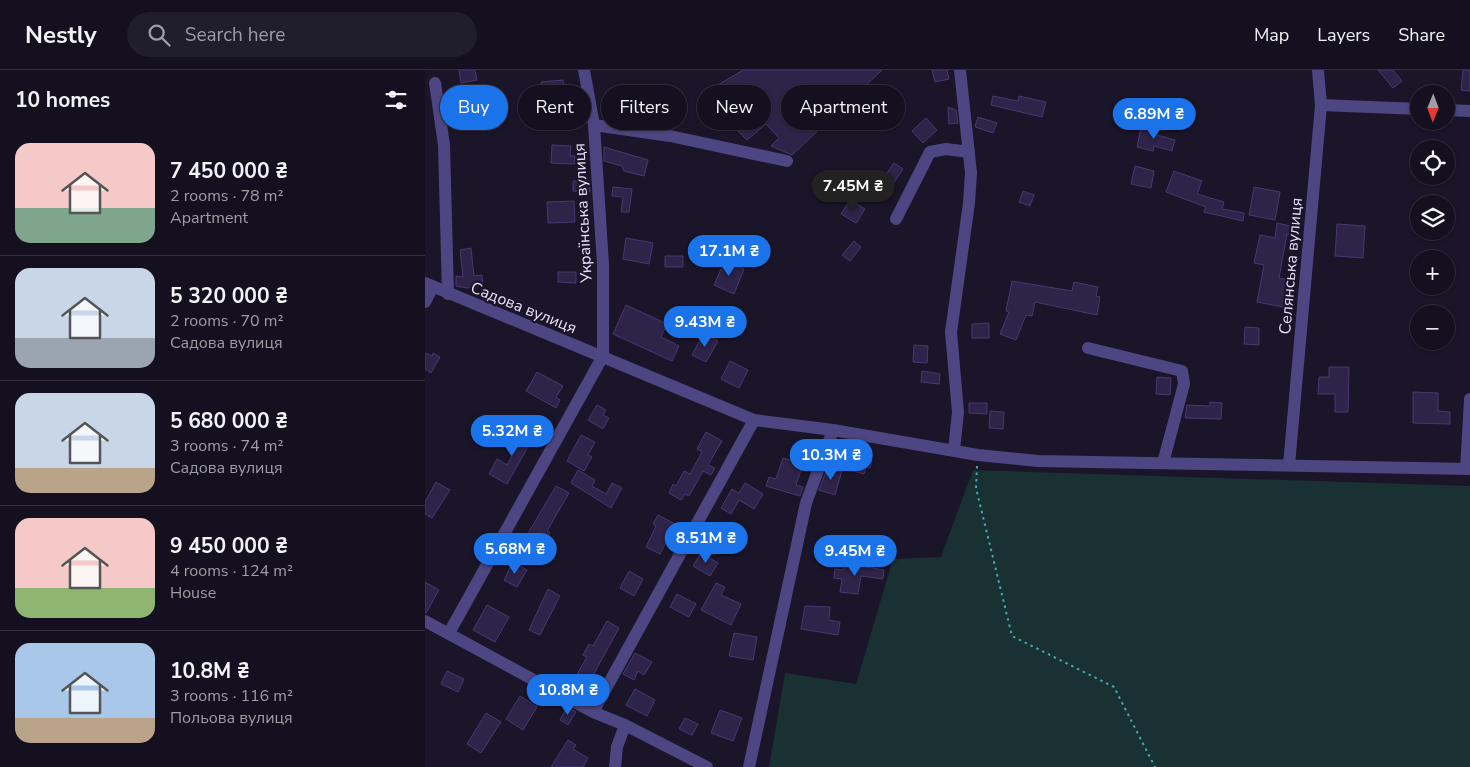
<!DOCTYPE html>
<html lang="en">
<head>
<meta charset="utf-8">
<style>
  :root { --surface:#14101f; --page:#211e2c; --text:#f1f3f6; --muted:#9d9da4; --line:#33303d; --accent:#1a73e8 }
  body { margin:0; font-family:"Nunito Sans",sans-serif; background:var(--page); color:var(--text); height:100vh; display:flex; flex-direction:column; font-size:19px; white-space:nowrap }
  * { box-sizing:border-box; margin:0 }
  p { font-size:16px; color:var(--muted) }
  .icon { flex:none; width:28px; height:28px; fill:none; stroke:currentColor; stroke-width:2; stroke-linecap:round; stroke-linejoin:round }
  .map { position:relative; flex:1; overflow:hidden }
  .drawer { display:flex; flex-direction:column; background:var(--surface); width:425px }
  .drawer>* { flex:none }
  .banner { position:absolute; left:15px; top:15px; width:475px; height:45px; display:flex; gap:10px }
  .needle { width:32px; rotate:181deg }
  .buttons { position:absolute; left:985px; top:15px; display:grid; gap:10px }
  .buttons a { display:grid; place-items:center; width:45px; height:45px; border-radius:50%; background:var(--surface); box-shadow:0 1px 4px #0004,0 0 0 1px var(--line); font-size:25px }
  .price { position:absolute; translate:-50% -42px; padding:0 11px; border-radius:18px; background:var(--accent); color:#fff; font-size:16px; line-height:32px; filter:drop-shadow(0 1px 2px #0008) }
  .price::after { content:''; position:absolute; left:50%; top:30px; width:15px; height:11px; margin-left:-8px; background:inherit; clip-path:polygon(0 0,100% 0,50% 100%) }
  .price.on { background:#222; color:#fff }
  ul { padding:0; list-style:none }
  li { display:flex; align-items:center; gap:15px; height:125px; padding:0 15px }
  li+li { border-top:1px solid var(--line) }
  li span { display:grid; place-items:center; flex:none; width:140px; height:100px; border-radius:15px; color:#555 }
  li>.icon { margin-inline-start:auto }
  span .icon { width:60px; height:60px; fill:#fffc; stroke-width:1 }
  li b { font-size:21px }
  h2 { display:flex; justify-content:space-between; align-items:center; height:60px; padding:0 15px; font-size:21px }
  .tag { padding:0 18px; border-radius:22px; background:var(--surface); box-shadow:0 1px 4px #0004,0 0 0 1px var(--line); font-size:18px; line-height:45px }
  .tag.on { background:var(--accent); color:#fff }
  header { display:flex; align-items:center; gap:30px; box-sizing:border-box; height:70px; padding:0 25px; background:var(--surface); border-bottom:1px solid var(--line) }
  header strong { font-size:24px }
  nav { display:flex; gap:28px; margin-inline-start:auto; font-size:18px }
  .search { width:350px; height:45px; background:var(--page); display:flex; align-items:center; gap:12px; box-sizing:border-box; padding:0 18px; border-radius:28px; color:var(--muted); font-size:19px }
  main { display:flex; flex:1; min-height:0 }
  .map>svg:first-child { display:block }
</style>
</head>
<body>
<header>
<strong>Nestly</strong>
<div class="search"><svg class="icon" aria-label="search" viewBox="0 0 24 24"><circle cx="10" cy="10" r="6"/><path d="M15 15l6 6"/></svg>Search here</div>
<nav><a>Map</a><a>Layers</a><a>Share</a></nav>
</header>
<main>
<section class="drawer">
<h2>10 homes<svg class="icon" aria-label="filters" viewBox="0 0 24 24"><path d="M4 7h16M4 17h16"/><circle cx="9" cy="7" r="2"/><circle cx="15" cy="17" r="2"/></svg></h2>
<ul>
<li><span style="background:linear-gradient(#f6c9c9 65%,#7fa58c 0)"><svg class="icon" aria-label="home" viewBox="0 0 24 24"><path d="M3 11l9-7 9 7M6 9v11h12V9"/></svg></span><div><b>7 450 000 ₴</b><p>2 rooms · 78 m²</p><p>Apartment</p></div></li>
<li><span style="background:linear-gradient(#c9d6e8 70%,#9aa5b1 0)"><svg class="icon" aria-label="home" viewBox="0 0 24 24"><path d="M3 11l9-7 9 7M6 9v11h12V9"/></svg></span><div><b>5 320 000 ₴</b><p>2 rooms · 70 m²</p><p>Садова вулиця</p></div></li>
<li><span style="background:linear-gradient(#c9d6e8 75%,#b9a48a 0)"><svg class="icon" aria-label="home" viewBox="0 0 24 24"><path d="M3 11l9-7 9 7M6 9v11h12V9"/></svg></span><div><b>5 680 000 ₴</b><p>3 rooms · 74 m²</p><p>Садова вулиця</p></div></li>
<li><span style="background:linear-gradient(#f6c9c9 70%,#8fb573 0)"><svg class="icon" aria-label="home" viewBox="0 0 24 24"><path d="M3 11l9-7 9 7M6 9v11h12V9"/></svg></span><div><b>9 450 000 ₴</b><p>4 rooms · 124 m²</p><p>House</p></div></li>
<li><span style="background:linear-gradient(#a9c7e8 75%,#b9a48a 0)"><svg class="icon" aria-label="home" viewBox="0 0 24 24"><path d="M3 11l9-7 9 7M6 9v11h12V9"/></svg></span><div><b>10.8M ₴</b><p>3 rooms · 116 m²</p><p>Польова вулиця</p></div></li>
</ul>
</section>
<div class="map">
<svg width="1045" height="697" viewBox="0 0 1045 697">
  <rect width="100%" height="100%" fill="#1a1529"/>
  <path fill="#193133" d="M548,400L1045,416V697H344L360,603L431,614L468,489L516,487Z"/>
  <path fill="#2e2348" stroke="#493871" d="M34,0H50L52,10L36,13Z
    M318,0H457L367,85L346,76L354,68L341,54L322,70L276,25Z
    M507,0H522L524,9L510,12Z
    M953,0H968L977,11L968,18Z
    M1038,0H1045V21L1036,20Z
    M138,10L140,33L114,35L113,25H117L116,12Z
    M568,26L593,31L594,26L621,32L617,47L566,35Z
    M523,37L531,40L533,53L524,54Z
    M553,47L572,53L568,63L550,57Z
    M501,48L512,60L498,73L487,61Z
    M716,57L733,60L732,65L750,70L747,81L729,76L728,81L712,77Z
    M127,75L146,76L145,86H150V94L126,93Z
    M179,77L223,90L219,106L199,101L197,96L179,91Z
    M469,93L478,99L465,118L456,111Z
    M710,96L729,101L726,118L706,114Z
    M749,101L777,111L772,124L799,132L797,139L819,143L818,151L779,142L781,137L741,122Z
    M148,111H164L165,122L148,121Z
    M188,117L207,119L204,142H196L198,127L187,126Z
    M829,117L855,122L850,150L824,145Z
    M598,121L609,125L605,136L594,132Z
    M425,130L440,139L431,153L416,144Z
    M149,131L150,152L123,153L122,132Z
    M852,153L870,157L869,165L862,164L854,208L863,210L858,237L832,232L839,195L829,193L835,165L850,168Z
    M912,154L940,156L938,188L910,186Z
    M201,168L228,173L224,194L198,189Z
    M429,171L436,177L425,191L417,185Z
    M46,178L49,206L57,205L58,216L42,218L31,216V206L38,207L35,180Z
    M240,186H258V197H240Z
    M300,190L319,199L309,224L289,215Z
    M133,202H151V213L133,212Z
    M587,211L647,221L649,212L673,217L671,226L675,227L672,245L610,232L607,246L601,245L591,270L575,264L584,242L581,241Z
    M201,235L242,254L236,267L254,276L247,291L188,264Z
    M564,253V268H547V254Z
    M820,257L834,258V275L819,274Z
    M279,263L293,271L281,292L267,285Z
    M489,275L503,276L502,293L488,292Z
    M0,283L7,286L8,283L15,287L6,303L0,299Z
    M305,291L323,300L314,318L296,309Z
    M904,297H924L923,342H910V324H893L894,307H904Z
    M497,301L515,304L514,314L496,312Z
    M112,302L138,316L131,327L135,330L131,338L101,321Z
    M732,307L746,308L745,325L731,324Z
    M988,322L1013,323V341L1025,342V354L988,353Z
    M785,332L797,333L796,349L760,348L762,335L785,336Z
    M544,333H562V344L544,343Z
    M172,335L181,340L178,345L184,348L178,359L163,350Z
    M565,341L579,342L578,359L564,358Z
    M95,358L109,366L82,414L64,404L72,389L82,395L92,377L86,374Z
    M281,362L297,371L283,395L290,398L286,405L278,401L264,426L260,424L256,430L244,423L248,414L251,416L259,401L265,404L277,382L272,379Z
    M156,365L170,372L163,385L167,387L159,401L142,391Z
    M427,378L445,383L443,389L447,390L445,398L441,397L439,404L421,399Z
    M358,388L378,394L371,415L378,417L375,426L341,416L344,407L351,409Z
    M403,396L417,400L410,425L394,420Z
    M153,400L170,410L167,416L181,424L187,413L197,418L186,438L146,413Z
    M11,412L25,420L7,448L0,444V432Z
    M320,413L338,424L329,439L314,430L306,444L296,438L307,419L314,423Z
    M131,416L144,423L122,461L125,463L115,482L98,472Z
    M233,445L250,454L235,484L221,477L231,456L228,454Z
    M276,483L293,493L285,506L268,496Z
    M88,492L102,500L92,517L79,510Z
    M419,493L459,500L458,509L436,506L433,524L415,522L417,509L409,508L410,499L418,500Z
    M204,501L218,509L209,526L195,518Z
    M0,512L14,520L1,543H0Z
    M291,513L300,517L296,525L316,534L306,555L276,540Z
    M123,519L135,526L115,565L104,560Z
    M252,524L271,534L264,547L245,537Z
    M62,535L84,547L70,572L48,560Z
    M380,536L405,537L404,550L415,552L413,565L376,559Z
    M182,551L194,558L161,618L148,611L162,587L158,585L164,574L168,576Z
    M309,563L332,567L328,590L304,586Z
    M210,583L227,592L219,605L213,601L209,610L198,604Z
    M22,601L39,609L33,622L16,614Z
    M210,619L230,630L222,646L201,635Z
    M95,626L112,637L98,660L81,649Z
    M142,637L151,642L143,655L135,650Z
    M295,640L317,648L308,671L286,663Z
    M61,643L76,652L56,683L42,674Z
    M260,648L273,654L267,665L254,659Z
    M143,670L151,675L148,679L163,688L158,697H126Z"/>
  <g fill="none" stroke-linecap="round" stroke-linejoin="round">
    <path stroke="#42abae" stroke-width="2" stroke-dasharray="2.5 4" stroke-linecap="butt" d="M552,396L551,418L587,566L689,617L730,697"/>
    <path stroke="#4e4682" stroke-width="12" d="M10,13L19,75L23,224
      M896,35L994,39
      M1021,40L1045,41
      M169,55L245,66L362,91
      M471,149L505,82L521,79L544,82
      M0,213L329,350L408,360L553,385L613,391L1045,399
      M0,232L8,217
      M663,278L757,301L759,314L738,393
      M529,380L533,342L526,262L544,133L546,103L535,0
      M864,395L896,35L893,0
      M1041,399L1045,329
      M0,551L168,642L200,655L282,697
      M24,563L178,286V194L169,55L159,0
      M168,642L329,350
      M190,697L192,677L200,655
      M324,697L381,433L408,360"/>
  </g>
  <g text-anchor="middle" stroke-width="4.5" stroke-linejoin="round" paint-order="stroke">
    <g font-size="16" fill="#e7e1fb" stroke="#1a1529">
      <text transform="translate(157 143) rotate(-93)" y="6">Українська вулиця</text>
      <text transform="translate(865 196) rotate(-85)" y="6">Селянська вулиця</text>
      <text transform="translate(99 237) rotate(22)" y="6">Садова вулиця</text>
    </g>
  </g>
</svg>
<div class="buttons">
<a><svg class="needle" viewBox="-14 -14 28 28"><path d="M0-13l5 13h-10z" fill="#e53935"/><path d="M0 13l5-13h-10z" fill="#9d9da4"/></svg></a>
<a><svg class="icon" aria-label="locate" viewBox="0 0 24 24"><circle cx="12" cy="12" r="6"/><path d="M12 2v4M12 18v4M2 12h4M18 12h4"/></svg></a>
<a><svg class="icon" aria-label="layers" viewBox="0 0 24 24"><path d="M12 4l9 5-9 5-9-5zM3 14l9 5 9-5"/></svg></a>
<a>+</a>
<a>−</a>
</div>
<b class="price" style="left:729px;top:70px">6.89M ₴</b>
<b class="price on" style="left:428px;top:142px">7.45M ₴</b>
<b class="price" style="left:304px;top:207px">17.1M ₴</b>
<b class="price" style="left:280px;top:278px">9.43M ₴</b>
<b class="price" style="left:87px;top:387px">5.32M ₴</b>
<b class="price" style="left:406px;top:411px">10.3M ₴</b>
<b class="price" style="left:281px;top:494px">8.51M ₴</b>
<b class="price" style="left:90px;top:505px">5.68M ₴</b>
<b class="price" style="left:430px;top:507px">9.45M ₴</b>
<b class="price" style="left:143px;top:646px">10.8M ₴</b>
<div class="banner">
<a class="tag on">Buy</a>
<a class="tag">Rent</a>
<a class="tag">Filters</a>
<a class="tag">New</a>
<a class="tag">Apartment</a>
</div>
</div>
</main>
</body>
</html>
